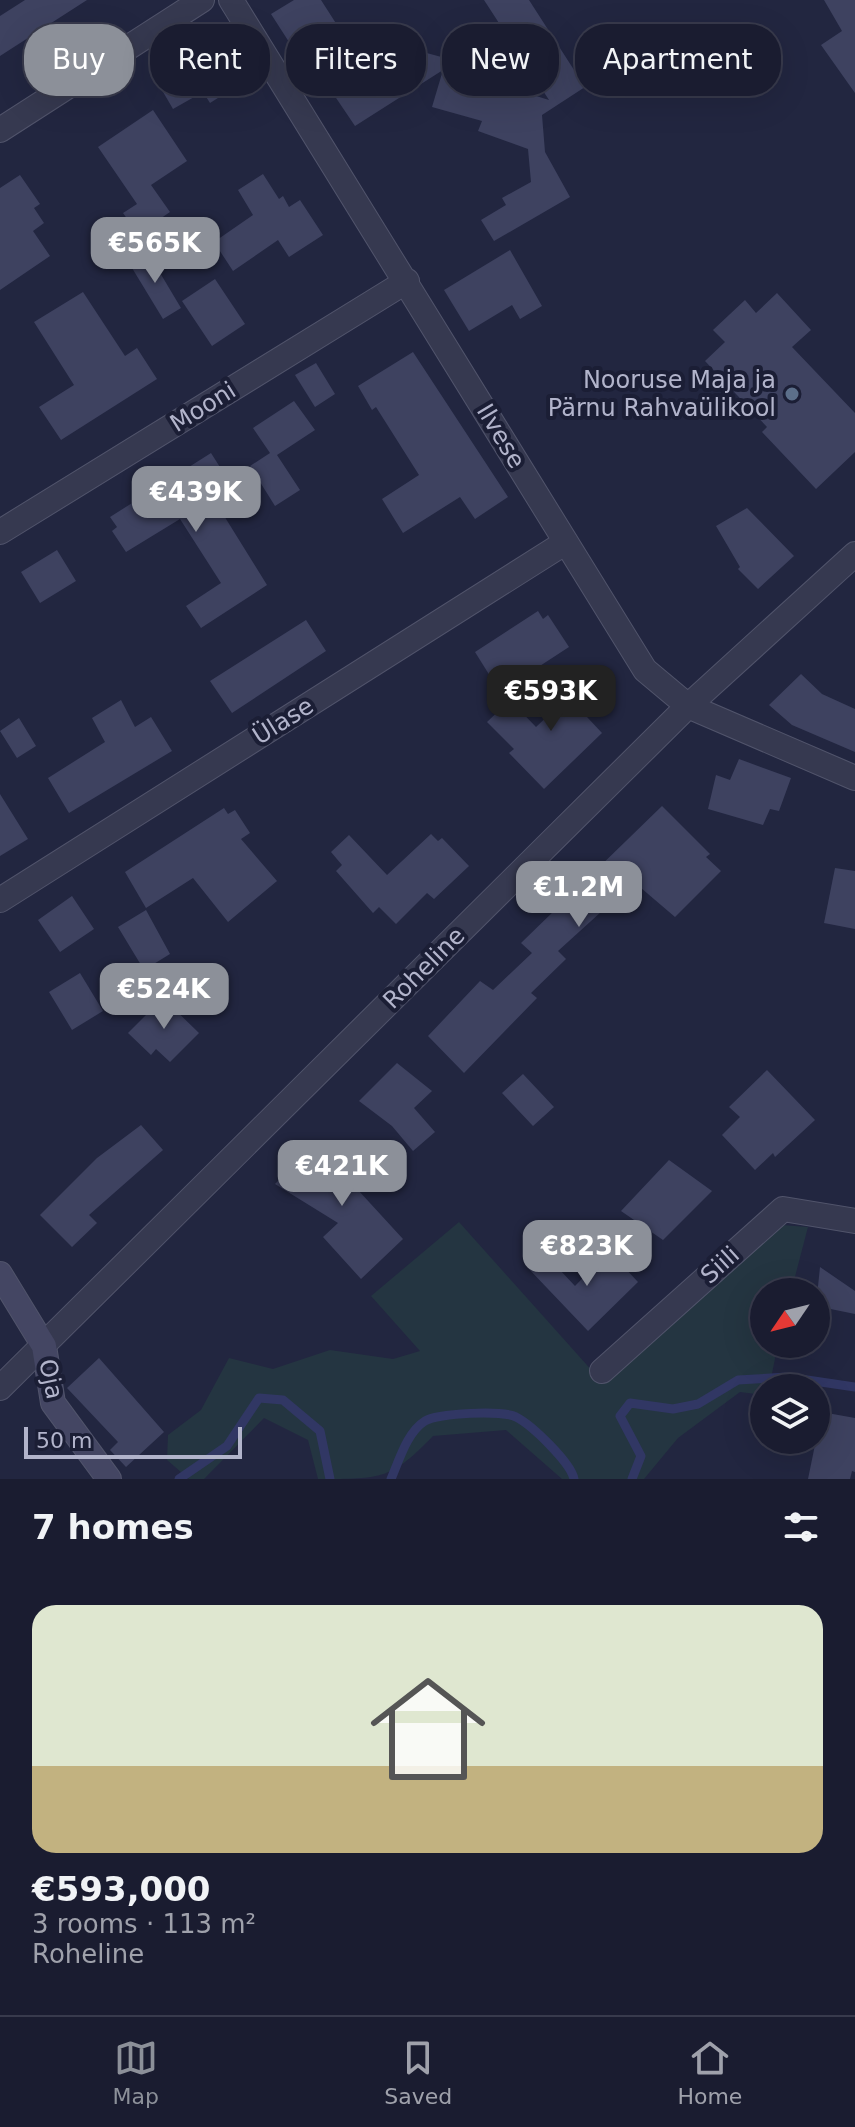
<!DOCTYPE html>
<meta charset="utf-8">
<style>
:root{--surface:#1a1c30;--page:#27293c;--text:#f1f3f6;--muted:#9fa1ab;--line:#383a4c;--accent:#8c9099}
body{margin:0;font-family:"DejaVu Sans",sans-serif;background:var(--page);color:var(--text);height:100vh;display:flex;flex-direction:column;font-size:30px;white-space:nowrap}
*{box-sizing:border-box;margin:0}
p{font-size:26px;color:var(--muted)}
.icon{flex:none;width:44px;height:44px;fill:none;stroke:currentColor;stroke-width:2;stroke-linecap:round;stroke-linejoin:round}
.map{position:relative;height:1479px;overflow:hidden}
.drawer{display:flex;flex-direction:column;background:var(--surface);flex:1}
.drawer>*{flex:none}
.hud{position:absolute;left:24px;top:24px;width:808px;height:72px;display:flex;gap:16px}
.needle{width:52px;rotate:235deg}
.controls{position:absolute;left:750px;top:1278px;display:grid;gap:16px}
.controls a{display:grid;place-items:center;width:80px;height:80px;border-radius:50%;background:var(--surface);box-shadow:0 8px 32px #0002,0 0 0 2px var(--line);font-size:40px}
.scale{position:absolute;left:24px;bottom:20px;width:218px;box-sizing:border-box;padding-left:8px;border:4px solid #b2b4cb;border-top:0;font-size:22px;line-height:28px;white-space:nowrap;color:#b2b4cb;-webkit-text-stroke:6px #1b1e35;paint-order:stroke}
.price{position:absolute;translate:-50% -68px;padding:0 18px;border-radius:16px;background:var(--accent);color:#fff;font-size:26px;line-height:52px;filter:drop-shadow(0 2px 4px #0008)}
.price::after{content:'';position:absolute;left:50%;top:48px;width:24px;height:18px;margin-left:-12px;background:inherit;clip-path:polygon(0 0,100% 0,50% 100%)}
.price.on{background:#222;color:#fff}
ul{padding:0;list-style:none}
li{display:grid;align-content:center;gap:16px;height:424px;padding:0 32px}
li+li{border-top:2px solid var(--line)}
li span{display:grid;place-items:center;height:248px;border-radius:24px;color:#555}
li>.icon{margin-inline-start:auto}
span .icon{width:144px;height:144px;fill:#fffc;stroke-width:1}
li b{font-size:34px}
h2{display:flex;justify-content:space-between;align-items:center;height:96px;padding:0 32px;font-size:34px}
.chip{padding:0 28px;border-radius:32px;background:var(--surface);box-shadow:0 8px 32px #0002,0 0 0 2px var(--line);font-size:28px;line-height:72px}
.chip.on{background:var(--accent);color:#fff}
.tab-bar{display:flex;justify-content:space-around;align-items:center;height:112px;border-top:2px solid var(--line);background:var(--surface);font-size:22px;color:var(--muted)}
.tab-bar a{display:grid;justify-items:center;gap:4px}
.tab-bar .on{color:var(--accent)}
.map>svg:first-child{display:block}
.green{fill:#243541}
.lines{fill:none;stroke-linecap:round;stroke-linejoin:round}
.stream{stroke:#313764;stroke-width:9}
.building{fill:#3e4260}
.street-casing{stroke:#51546b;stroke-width:26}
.secondary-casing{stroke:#51546b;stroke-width:26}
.street{stroke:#363950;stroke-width:24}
.secondary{stroke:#444663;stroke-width:24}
.service-dot{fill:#5c6f8a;stroke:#1b1e35;stroke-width:3}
.labels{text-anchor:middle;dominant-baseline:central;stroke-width:8;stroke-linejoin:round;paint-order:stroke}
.poi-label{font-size:24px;fill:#b2b4cb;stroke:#1b1e35;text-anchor:end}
.street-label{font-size:24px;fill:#b2b4cb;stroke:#1b1e35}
</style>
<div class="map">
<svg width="855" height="1479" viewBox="0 0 855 1479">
<rect width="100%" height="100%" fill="#222640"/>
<!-- green -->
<path class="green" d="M459,1222L603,1383L782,1225L808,1227L791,1292H764V1344H778L769,1388H764V1395L740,1392L678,1438L644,1479H562L506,1430L433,1436C391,1479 384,1479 318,1479L308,1440L264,1418L204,1479H189L167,1460L168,1435L201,1410L229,1358L273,1369L330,1350L393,1359L420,1351L371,1296Z"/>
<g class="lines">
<!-- stream -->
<path class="stream" d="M179,1479L227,1446L259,1398L283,1400L320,1431L330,1479
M391,1479C399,1461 407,1432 425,1421C437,1413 504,1410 516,1417C532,1425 571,1463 574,1479
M632,1479L641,1456L620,1416L630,1403L673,1409L698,1404L738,1380L787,1377L855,1387"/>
</g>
<!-- building -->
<path class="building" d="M25,0H87L0,56V16Z
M294,0H321L348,42L359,35L385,76L423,52L471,65L468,75L549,100L484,0H529L585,87L542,115L545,152L570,197L494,241L481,220L506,205L502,198L531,182L528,149L478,131L482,121L432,107L443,70L355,126L305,52L298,56L271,14Z
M824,0H855V93L821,45L842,31Z
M226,44L248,79L210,103L203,92L173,109L159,85Z
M153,110L187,161L151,185L170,212L138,234L123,213L137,204L98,147Z
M263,174L279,199L283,196L289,207L300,200L323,235L289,257L278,240L233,271L214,242L253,215L238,190Z
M20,175L40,204L34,208L44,223L33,231L50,256L0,290V188Z
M510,250L542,306L520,319L512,305L469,331L444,290Z
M147,251L181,308L163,319L129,263Z
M215,279L245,324L212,346L182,301Z
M83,292L125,356L137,348L157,379L61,440L39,407L74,385L34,322Z
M777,293L811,330L792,347L855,413V452L816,489L762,432L767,427L705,361L725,342L713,330L745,300L756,313Z
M413,352L508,497L475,519L460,497L403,533L382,499L419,475L376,407L372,410L358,386Z
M316,363L335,394L315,407L295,375Z
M294,401L315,430L277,455L300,490L275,506L250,466L270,453L253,428Z
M211,453L232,486L213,498L267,585L201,628L186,606L221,583L180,519L126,552L112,531L117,527L110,517Z
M747,508L794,556L758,589L738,569L740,567L716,526Z
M57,550L76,581L40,603L21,572Z
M538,611L543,619L548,615L569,647L500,692L475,652Z
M306,620L326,651L232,713L210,681Z
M801,674L822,694L855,709V752L792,725L769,705Z
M588,678L607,697L587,717L602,733L544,789L509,753L514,749L487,722L510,700L536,727Z
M121,700L135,727L151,717L172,751L69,813L48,778L105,742L92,718Z
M19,718L36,746L17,758L0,731Z
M739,759L791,778L779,811L770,809L763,825L708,809L716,775L730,780Z
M0,794L28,839L0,856Z
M662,806L710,854L706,857L721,871L675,917L634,882L558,951L566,959L531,993L537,998L464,1073L428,1036L480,981L493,990L532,953L521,943Z
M224,808L228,814L235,810L250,833L241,839L277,881L228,922L193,878L146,908L125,872Z
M431,834L438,841L442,838L469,866L434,899L427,893L396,924L379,907L373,913L336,871L342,865L331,852L349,835L387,875Z
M835,868L855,871V929L824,923Z
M72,896L94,929L60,952L38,920Z
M146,910L170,954L144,970L118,927Z
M80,973L103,1011L72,1030L49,992Z
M163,998L199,1033L170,1062L156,1049L151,1055L128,1033Z
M397,1063L432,1091L414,1108L435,1132L413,1151L392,1126L359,1101Z
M767,1070L815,1120L775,1157L773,1153L755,1170L722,1135L740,1117L729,1107Z
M523,1074L554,1107L533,1126L502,1093Z
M141,1125L163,1150L89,1215L97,1223L72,1247L40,1215L97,1158Z
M317,1142L358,1168L347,1178L403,1239L361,1279L323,1237L338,1223L275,1184Z
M669,1160L712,1191L663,1240L621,1211Z
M609,1251L638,1282L588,1331L528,1268L544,1253L575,1286Z
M820,1267L855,1291V1314L816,1306Z
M99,1358L164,1432L126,1467L110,1450L118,1442L67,1388Z
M816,1411L855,1418V1472L852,1471L850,1479H808L816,1440Z"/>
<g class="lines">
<!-- street casing -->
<g class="street-casing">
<path id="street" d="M231,0L645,670L688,706L855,778
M0,130L202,0
M0,532L407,281
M0,900L566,542
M602,1371L783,1209L855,1221
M0,1388L688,706L855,554"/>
</g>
<!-- secondary casing -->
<g class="secondary-casing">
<path id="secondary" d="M0,1274L44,1346L53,1403L109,1479"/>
</g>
<!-- street -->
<use href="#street" class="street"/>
<!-- secondary -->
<use href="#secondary" class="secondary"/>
</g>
<!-- markers -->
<circle class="service-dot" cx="792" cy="394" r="8"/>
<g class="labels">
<!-- poi labels -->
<g class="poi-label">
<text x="776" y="380">Nooruse Maja ja<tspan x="776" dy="28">Pärnu Rahvaülikool</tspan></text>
</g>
<!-- street labels -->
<g class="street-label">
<text transform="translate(203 407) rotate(-32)">Mooni</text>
<text transform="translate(501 436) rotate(59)">Ilvese</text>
<text transform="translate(283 721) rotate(-32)">Ülase</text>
<text transform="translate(424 968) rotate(-45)">Roheline</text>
<text transform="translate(720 1265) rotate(-42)">Siili</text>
<text transform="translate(51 1379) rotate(78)">Oja</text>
</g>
</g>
</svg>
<div class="controls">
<a><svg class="needle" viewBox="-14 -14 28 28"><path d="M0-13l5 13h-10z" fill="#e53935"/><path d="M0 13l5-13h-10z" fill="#9fa1ab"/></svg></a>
<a><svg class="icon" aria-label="layers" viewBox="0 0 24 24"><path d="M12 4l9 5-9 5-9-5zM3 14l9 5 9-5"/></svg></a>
</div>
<div class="scale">50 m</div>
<b class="price" style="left:155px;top:285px">€565K</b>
<b class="price" style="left:196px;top:534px">€439K</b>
<b class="price on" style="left:551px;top:733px">€593K</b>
<b class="price" style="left:579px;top:929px">€1.2M</b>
<b class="price" style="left:164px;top:1031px">€524K</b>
<b class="price" style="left:342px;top:1208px">€421K</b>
<b class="price" style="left:587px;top:1288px">€823K</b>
<div class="hud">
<a class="chip on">Buy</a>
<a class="chip">Rent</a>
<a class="chip">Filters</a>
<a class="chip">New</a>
<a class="chip">Apartment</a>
</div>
</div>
<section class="drawer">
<h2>7 homes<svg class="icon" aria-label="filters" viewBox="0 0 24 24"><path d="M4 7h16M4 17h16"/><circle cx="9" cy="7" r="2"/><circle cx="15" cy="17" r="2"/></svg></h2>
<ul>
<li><span style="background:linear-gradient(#dfe7d0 65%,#c2b280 0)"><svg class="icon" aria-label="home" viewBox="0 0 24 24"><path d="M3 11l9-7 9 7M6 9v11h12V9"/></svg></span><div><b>€593,000</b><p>3 rooms · 113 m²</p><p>Roheline</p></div></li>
</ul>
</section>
<nav class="tab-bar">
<a class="on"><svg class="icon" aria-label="map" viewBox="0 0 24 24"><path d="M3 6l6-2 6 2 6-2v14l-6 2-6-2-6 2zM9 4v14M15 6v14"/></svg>Map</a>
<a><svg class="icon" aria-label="saved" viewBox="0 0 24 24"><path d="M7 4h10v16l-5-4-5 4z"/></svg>Saved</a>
<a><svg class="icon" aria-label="home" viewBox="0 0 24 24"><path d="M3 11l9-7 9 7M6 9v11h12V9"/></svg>Home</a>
</nav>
